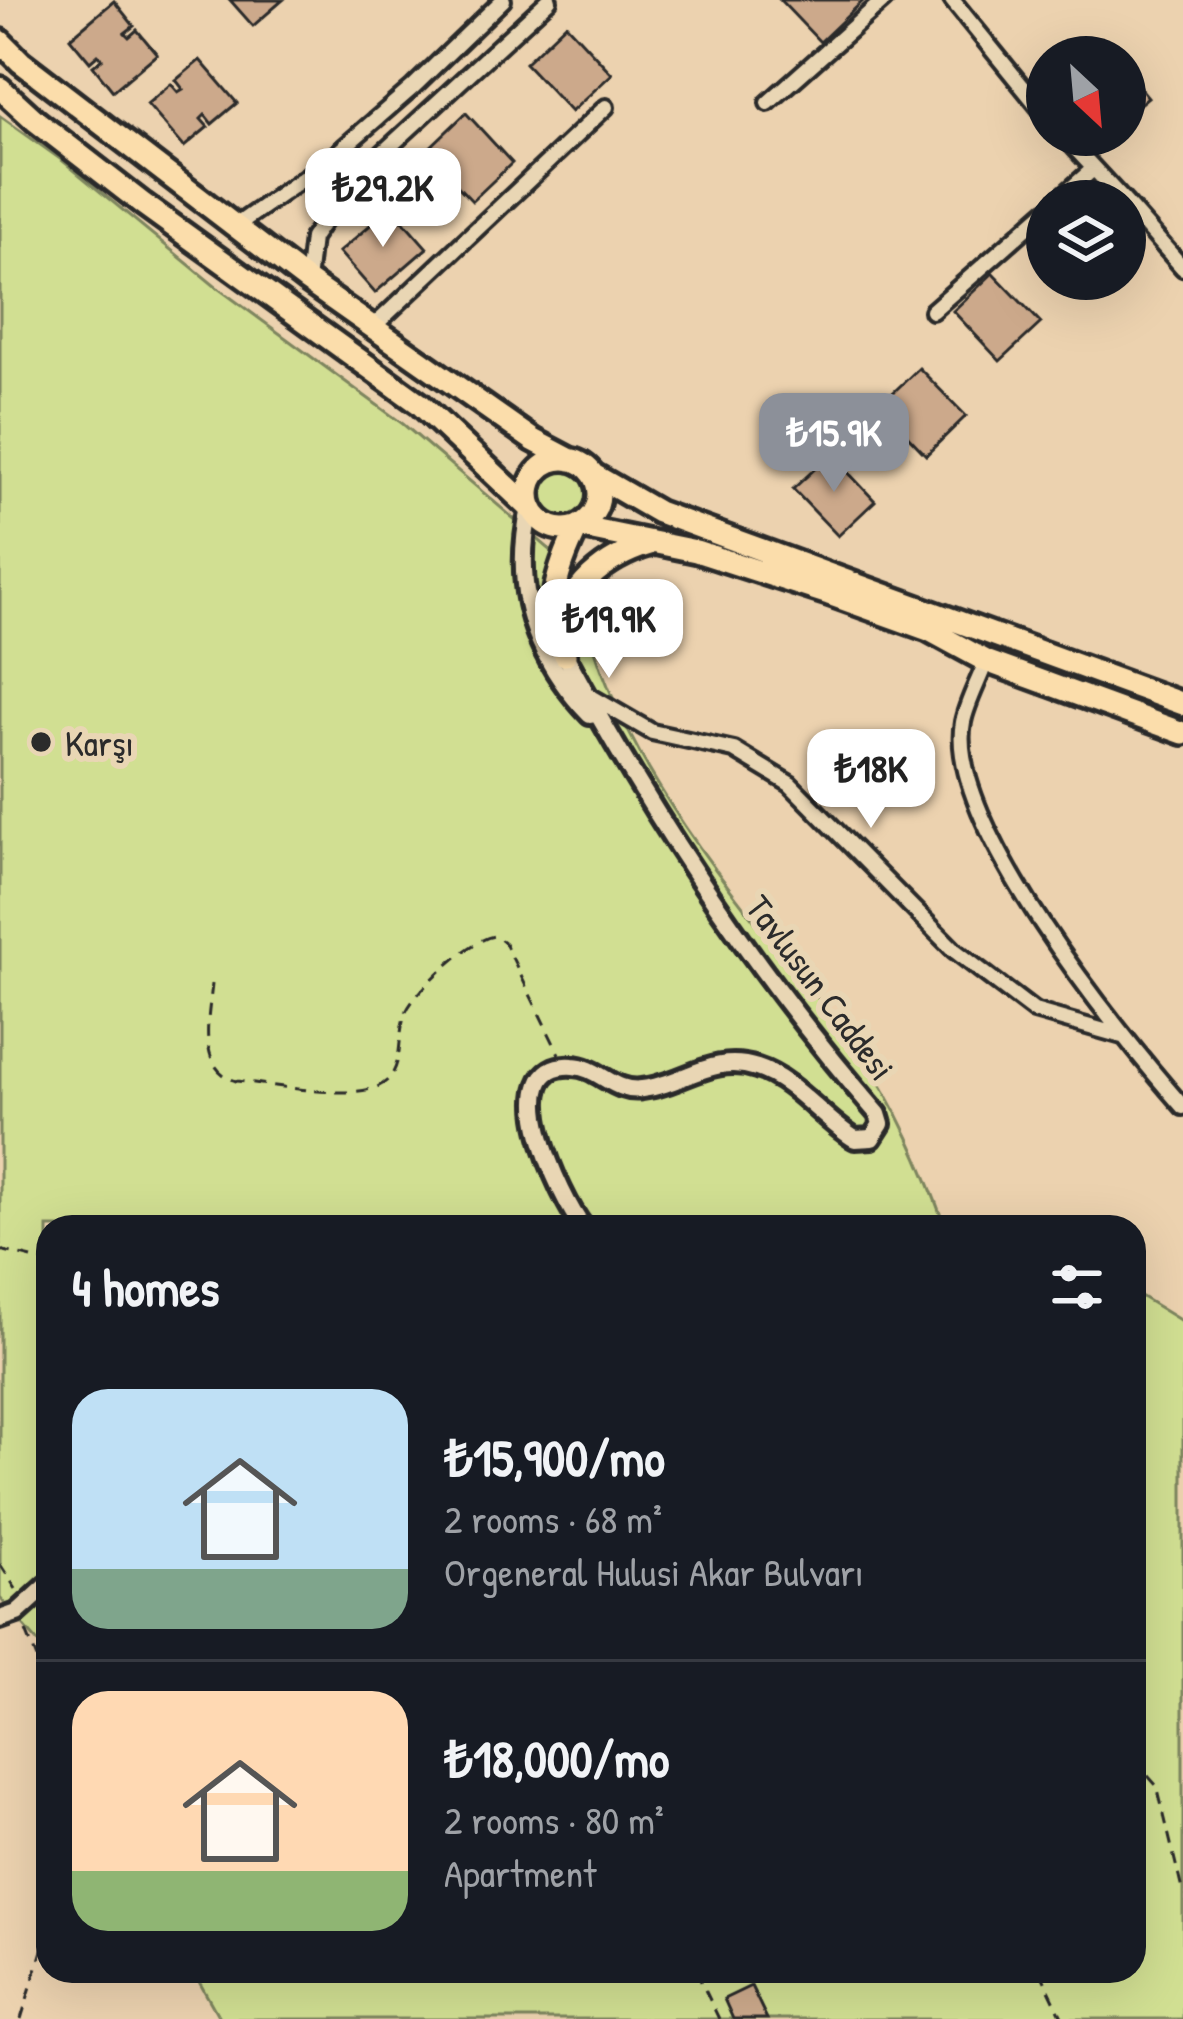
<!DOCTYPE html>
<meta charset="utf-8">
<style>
:root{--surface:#171b24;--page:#20242c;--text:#f1f3f6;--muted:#9ea1a6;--line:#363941;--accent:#8c9099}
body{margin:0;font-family:"Patrick Hand",sans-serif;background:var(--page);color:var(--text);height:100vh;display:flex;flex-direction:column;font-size:45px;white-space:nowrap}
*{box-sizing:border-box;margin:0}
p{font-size:39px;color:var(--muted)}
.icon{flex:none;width:66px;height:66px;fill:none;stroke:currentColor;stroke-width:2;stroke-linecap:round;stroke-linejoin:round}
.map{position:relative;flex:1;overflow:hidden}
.side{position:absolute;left:36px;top:1215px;width:1110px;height:768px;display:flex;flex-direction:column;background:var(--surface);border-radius:36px;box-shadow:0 12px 48px #0002}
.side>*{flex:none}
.needle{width:78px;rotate:154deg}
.fabs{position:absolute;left:1026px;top:36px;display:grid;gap:24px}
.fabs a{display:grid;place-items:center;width:120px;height:120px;border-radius:50%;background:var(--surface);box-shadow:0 12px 48px #0002;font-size:60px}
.price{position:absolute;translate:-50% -102px;padding:0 27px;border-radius:24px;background:#fff;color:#222;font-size:39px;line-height:78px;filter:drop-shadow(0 3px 6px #0008)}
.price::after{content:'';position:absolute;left:50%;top:72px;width:36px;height:27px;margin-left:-18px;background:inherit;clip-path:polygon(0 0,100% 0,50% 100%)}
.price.active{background:var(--accent);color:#fff}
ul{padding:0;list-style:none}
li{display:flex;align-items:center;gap:36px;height:300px;padding:0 36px}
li+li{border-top:3px solid var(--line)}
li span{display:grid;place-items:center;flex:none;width:336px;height:240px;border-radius:36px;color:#555}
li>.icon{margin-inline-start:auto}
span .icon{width:144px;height:144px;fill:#fffc;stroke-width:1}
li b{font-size:51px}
h2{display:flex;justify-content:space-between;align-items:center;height:144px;padding:0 36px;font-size:51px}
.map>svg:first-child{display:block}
.green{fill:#d1df92;stroke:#7e855e;stroke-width:3}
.building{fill:#cca98b;stroke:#2b2b2b;stroke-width:3}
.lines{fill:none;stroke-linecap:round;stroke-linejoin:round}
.minor-casing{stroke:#2b2b2b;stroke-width:22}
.tertiary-casing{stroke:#2b2b2b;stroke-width:26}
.primary-casing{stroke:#2b2b2b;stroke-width:30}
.path{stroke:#2b2b2b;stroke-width:3;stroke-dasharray:12 9;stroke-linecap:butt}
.minor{stroke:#e9d6b4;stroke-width:14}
.tertiary{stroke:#e9d6b4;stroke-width:16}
.primary{stroke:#fbddab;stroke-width:21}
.poi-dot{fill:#2b2b2b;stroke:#e9d6b4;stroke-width:4.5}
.labels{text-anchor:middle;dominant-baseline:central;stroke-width:12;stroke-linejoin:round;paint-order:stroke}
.poi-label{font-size:36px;fill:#2b2b2b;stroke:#e9d6b4;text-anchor:start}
.street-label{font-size:36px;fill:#2b2b2b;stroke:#e9d6b4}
</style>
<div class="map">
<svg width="1183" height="2019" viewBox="0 0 1183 2019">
<rect width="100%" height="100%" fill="#ecd2af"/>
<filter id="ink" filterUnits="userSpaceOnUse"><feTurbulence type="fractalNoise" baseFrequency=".00833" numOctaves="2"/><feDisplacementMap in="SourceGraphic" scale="24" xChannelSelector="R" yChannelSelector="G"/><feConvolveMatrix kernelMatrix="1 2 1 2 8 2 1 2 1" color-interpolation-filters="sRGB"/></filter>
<g filter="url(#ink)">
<!-- green -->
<path class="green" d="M0,116L63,161L215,286L403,424L595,588L583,607C612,736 694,845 775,947C804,983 835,1016 861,1054C898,1107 923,1166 945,1227H48V1654L0,1598Z
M534 496a29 29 0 1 1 58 0a29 29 0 1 1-58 0Z
M1134,1292L1183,1322V2019H220L193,1971H1134Z"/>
<!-- building -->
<path class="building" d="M230,0H283L253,26Z
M780,0H864L820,42Z
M114,1L134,26L125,33L129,37L137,30L157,54L113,91L93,66L102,59L98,55L90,62L70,38Z
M566,24L612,74L571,112L525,63Z
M200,60L237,103L212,124L205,115L201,119L208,127L184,147L147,104L171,84L178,92L183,89L176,80Z
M1125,69L1148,97L1125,116Z
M466,113L512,163L472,201L425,152Z
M391,207L427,248L375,293L339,252Z
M993,273L1041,323L1000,361L953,311Z
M919,368L966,416L926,455L879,406Z
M831,454L875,501L838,536L793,489Z
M751,1986L767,2019H733L724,1999Z"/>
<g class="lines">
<!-- minor casing -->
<g class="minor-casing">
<path id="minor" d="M952,0L1047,117
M768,103L884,0
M1063,135L1124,201
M1057,201L1093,169
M1125,202L1183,268
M234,227L328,161L413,87L503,0
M307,281L312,238L350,183L549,0
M932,311L1047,210
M372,328L606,107
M986,661C979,681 967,702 963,722C944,819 1120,1035 1183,1107
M588,695L652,732L734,750L790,784L954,950L1034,1011L1122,1036"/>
</g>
<!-- tertiary casing -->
<g class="tertiary-casing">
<path id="tertiary" d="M530,508C512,588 533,656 590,715
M565,655C653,818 756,974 878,1114L881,1124L872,1138L855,1139C822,1119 795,1080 757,1068C712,1053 683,1085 642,1089C613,1093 599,1067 573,1066C495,1061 561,1200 583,1227
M0,1619L17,1613L48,1585"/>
</g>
<!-- primary casing -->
<g class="primary-casing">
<path id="primary" d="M0,41L21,62L307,281L533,440L571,460
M0,88L36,121L143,204L420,404L530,508
M529 494a35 35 0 1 1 70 0a35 35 0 1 1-70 0Z
M594,475L658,512L1183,704
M564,637C561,589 609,556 650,544
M565,655C543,612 557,569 578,527L696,551L829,594L929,630L986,661L1183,733"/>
</g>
<!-- path -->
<path class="path" d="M212,984C209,1017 196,1068 236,1081C272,1084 344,1100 377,1087C407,1074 395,1038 406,1012C415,991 475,935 496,936L505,943L559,1054
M0,1250L48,1262
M0,1564L16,1589
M26,1631L48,1686
M1134,1760L1157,1786L1183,1894
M696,1971L719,2019
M1040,1971L1063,2019
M21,2019L48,1931"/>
<!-- minor -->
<use href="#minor" class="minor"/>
<!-- tertiary -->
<use href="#tertiary" class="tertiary"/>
<!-- primary -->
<use href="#primary" class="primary"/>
</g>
</g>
<!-- markers -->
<circle class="poi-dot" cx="41" cy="742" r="12"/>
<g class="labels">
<!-- poi labels -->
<g class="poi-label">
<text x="65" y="742">Karşı</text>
</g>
<!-- street labels -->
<g class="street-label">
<text transform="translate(821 987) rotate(53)">Tavlusun Caddesi</text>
</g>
</g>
</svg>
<div class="fabs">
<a><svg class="needle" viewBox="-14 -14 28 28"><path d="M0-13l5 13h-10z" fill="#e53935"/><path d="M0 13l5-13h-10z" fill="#9ea1a6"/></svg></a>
<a><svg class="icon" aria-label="layers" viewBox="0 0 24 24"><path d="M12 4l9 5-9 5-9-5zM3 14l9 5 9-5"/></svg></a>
</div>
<b class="price" style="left:383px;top:250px">₺29.2K</b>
<b class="price active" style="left:834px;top:495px">₺15.9K</b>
<b class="price" style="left:609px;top:681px">₺19.9K</b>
<b class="price" style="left:871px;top:831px">₺18K</b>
<section class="side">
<h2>4 homes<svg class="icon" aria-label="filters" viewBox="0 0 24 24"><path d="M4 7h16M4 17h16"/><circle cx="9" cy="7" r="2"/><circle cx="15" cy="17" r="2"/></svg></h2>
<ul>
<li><span style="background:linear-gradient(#bfe0f5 75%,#7fa58c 0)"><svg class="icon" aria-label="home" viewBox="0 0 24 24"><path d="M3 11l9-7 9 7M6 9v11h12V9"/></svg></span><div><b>₺15,900/mo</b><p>2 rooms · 68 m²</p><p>Orgeneral Hulusi Akar Bulvarı</p></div></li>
<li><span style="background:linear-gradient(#ffd9b3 75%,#8fb573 0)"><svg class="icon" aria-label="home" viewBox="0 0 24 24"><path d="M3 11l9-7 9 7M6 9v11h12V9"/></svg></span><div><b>₺18,000/mo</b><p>2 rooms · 80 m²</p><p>Apartment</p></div></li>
</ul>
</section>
</div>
